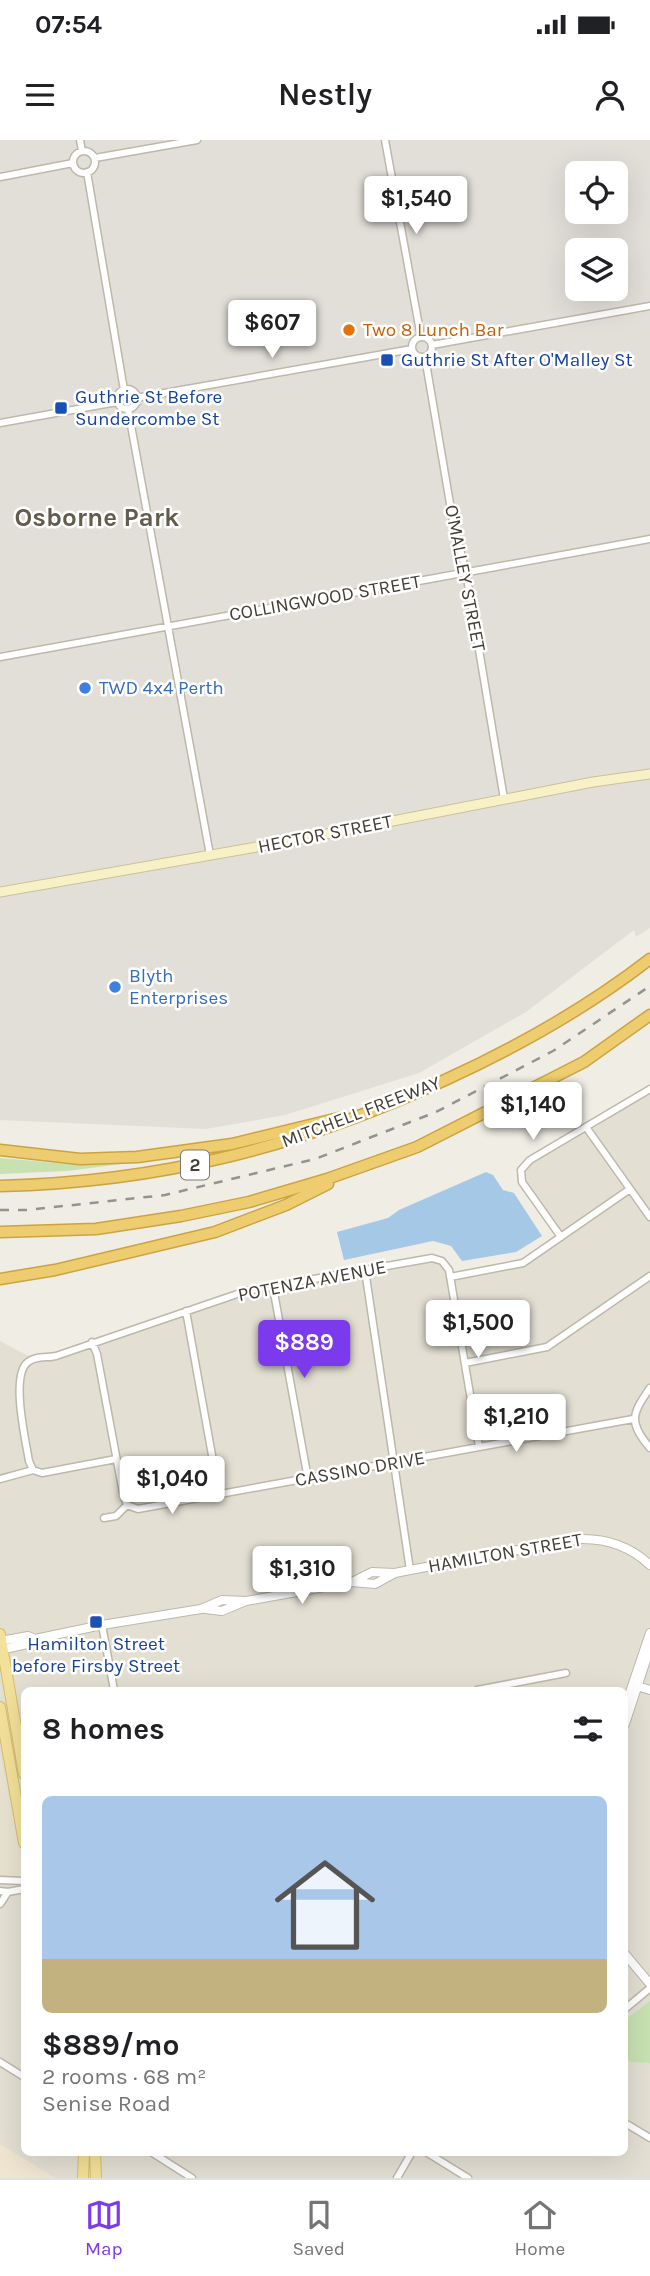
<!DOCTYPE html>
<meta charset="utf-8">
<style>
:root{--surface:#fff;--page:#f6f6f6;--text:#202124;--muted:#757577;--line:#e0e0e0;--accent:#7c3aed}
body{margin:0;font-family:Karla,sans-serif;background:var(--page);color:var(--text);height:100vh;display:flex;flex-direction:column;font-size:26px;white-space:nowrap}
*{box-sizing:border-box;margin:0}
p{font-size:23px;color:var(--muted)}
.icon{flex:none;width:38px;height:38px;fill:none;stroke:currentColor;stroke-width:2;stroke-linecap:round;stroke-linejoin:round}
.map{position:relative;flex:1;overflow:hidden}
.panel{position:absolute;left:21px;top:1547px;width:607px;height:469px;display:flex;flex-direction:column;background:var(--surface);border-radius:10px;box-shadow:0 7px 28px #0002}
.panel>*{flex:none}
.fabs{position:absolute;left:565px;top:21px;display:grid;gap:14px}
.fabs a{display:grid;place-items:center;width:63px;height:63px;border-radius:10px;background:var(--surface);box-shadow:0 7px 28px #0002;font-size:35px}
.price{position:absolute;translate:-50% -60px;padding:0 16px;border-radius:7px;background:#fff;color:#222;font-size:23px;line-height:46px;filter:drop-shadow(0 2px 4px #0008)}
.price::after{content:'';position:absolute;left:50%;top:42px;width:21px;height:16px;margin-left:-10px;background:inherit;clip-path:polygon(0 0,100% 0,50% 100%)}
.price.current{background:var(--accent);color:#fff}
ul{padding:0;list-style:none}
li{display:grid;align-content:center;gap:14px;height:371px;padding:0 21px}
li+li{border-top:2px solid var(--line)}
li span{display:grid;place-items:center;height:217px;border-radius:10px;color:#555}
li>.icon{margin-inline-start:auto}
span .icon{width:126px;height:126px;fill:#fffc;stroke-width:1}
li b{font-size:30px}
h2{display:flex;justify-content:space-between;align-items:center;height:84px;padding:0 21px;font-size:30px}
.status{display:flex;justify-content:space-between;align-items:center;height:49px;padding:0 35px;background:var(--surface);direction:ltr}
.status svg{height:19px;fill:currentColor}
header{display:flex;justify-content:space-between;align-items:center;height:91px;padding:0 21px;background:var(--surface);font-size:32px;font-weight:600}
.tab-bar{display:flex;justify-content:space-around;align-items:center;height:98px;border-top:2px solid var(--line);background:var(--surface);font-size:19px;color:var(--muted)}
.tab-bar a{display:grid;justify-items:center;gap:4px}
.tab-bar .current{color:var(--accent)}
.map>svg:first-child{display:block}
.residential{fill:#e3dfd3;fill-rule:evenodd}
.commercial{fill:#f0e5d1}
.industrial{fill:#e2dfd9;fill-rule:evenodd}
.education{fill:#e8e3d0}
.green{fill:#c8e1b1}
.water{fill:#a6c8e7}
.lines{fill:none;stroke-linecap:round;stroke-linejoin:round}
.minor-casing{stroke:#bdb8ab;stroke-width:9}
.tertiary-casing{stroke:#bdb8ab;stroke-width:10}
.secondary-casing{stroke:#cbc198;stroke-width:11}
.primary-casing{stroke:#d6bd6d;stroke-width:12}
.motorway-casing{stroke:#cca343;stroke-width:13}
.minor{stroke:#fff;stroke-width:6}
.tertiary{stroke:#fff;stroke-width:8}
.secondary{stroke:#f8f0c6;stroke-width:9}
.primary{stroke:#f3e09a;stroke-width:10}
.motorway{stroke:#eecd71;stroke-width:10}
.rail{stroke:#939393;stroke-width:2.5;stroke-dasharray:9 9;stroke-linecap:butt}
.food-dot{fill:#e8710a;stroke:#fff;stroke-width:2.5}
.transit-dot{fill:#1a4fb4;stroke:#fff;stroke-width:2.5}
.shop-dot{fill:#3f7fe0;stroke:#fff;stroke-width:2.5}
.labels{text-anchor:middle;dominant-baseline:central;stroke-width:5;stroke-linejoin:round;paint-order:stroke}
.shield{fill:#fff;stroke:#7b7772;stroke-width:2}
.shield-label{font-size:18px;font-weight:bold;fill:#423d35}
.food-label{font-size:19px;fill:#c56008;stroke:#fff;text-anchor:start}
.transit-label{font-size:19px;fill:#164399;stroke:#fff;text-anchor:start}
.street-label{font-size:19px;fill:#423d35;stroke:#fff}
.shop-label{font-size:19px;fill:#366cbe;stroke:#fff;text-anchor:start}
.district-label{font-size:26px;font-weight:bold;fill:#635c4d;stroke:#fff}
</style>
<div class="status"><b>07:54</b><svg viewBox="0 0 49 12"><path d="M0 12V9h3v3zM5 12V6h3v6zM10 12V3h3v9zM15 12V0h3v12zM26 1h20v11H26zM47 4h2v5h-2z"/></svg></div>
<header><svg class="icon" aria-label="menu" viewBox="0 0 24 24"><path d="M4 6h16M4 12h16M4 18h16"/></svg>Nestly<svg class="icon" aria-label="person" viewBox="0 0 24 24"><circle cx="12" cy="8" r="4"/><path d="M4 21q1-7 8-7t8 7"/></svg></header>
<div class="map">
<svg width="650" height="2038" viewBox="0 0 650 2038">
<rect width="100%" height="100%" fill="#f0ede4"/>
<!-- residential -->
<path class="residential" d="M650,952V2038H0V1201L38,1221H48L247,1154L432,1122L441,1125L446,1132L447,1141L523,1127L566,1098L526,1041L525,1031L531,1023L589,991ZM24,1550H625V2012H24Z"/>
<!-- commercial -->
<path class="commercial" d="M0,2004L55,2038H0Z"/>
<!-- industrial -->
<path class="industrial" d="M0,0H650V788L636,797L634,790L526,872L419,933L285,975L206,989L0,980ZM578,33H616V72H578ZM578,110H616V149H578Z"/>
<!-- education -->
<path class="education" d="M0,1613L24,1727V1740L0,1739Z"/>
<!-- green -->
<path class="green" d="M0,1018L68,1024L127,1020L128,1023L68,1031L0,1034Z
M650,1861V1923L630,1922L625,1918V1880Z"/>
<!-- water -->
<path class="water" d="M486,1032L493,1035L503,1050L514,1053L542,1096L516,1112L462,1121L451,1106L433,1101L344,1120L337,1092L388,1078L399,1070Z"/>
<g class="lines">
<!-- minor casing -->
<g class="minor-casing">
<path id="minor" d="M80,0L82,11
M385,0L421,197
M73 22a11 11 0 1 1 22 0a11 11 0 1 1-22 0Z
M95,18L197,0
M87,32L124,250
M0,37L73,23
M412 207a10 10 0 1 1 20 0a10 10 0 1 1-20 0Z
M432,205L650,166
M425,217L454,387L466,432L504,659
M117 259a10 10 0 1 1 20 0a10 10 0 1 1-20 0Z
M136,258L412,209
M128,269L210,715
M0,283L117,262
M0,517L650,399
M586,987L650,1077
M561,1097L522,1042L521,1030L530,1020L650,949
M365,1130L410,1430
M450,1137L523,1123L630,1049
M273,1147L308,1339
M186,1171L219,1354
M92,1202L97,1214L123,1353L127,1365L138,1369L633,1279
M465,1223L547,1207L650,1136
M650,1248C632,1274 628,1282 650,1308
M116,1319L42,1333L33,1330L29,1321C26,1302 10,1235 28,1222C35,1216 47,1218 56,1216L246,1151L432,1118L442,1121L449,1130L479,1307
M0,1339L33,1330
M104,1378L116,1376L127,1365
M102,1485L114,1550
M477,1550L566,1533
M0,1740L24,1741
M0,1751L8,1752L24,1749
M0,1764L8,1752
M625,1869L650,1848
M0,1922L24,1937
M625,1983L650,1998
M151,2012L192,2038
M426,2012L468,2038
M397,2038L412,2012"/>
</g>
<!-- tertiary casing -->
<g class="tertiary-casing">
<path id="tertiary" d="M352,1442L375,1444L395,1433L410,1430L578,1399C605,1398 630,1406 650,1425
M205,1469L222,1471L246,1461L352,1442L372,1432L395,1433
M0,1501L28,1496L35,1499
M0,1510L27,1504L35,1499L102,1485L201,1469L222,1460L246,1461
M633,1545L650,1550
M625,1567L650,1493
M625,1584L650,1508
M625,1814L650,1844"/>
</g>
<!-- secondary casing -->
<g class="secondary-casing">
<path id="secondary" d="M0,752L285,702L593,642L650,634"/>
</g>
<!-- primary casing -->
<g class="primary-casing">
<path id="primary" d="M0,1494L24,1634
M0,1567L24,1703
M95,2012L96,2038
M83,2038L84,2012"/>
</g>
<!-- motorway casing -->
<g class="motorway-casing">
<path id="motorway" d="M0,1010L80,1019L137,1017L232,1004L343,977
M0,1046C161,1042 299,1007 445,940C517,907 587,868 650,819
M0,1092L96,1089L181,1076L249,1062L327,1039L417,1007L584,922L650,875
M0,1139L55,1130L215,1092L286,1065L328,1044"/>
</g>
<!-- minor -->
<use href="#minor" class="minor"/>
<!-- tertiary -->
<use href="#tertiary" class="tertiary"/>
<!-- secondary -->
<use href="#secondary" class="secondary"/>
<!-- primary -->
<use href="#primary" class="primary"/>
<!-- motorway -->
<use href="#motorway" class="motorway"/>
<!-- rail -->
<path class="rail" d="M0,1070H27L165,1055L315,1019L436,972L553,911L650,846"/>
</g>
<!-- markers -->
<circle class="food-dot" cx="349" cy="190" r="7"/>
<g class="transit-dot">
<rect x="380" y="213" width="14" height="14" rx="3.5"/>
<rect x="54" y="261" width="14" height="14" rx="3.5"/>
<rect x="89" y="1475" width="14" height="14" rx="3.5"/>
</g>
<g class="shop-dot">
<circle cx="85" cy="548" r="7"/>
<circle cx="115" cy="847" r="7"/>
</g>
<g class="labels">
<!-- shield labels -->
<rect class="shield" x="181" y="1010.5" width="28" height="29" rx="5"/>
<g class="shield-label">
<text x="195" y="1025">2</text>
</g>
<!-- food labels -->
<g class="food-label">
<text x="363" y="190">Two 8 Lunch Bar</text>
</g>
<!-- transit labels -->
<g class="transit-label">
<text x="401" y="220">Guthrie St After O'Malley St</text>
<text x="75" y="257">Guthrie St Before<tspan x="75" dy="22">Sundercombe St</tspan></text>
<text x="96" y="1504" text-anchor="middle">Hamilton Street<tspan x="96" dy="22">before Firsby Street</tspan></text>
</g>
<!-- street labels -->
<g class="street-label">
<text transform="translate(465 438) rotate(79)">O'MALLEY STREET</text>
<text transform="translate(325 458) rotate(-10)">COLLINGWOOD STREET</text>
<text transform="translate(325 694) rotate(-11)">HECTOR STREET</text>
<text transform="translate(361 972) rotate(-21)">MITCHELL FREEWAY</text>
<text transform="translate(312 1141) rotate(-11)">POTENZA AVENUE</text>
<text transform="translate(360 1329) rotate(-10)">CASSINO DRIVE</text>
<text transform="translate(505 1413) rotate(-10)">HAMILTON STREET</text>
</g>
<!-- shop labels -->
<g class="shop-label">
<text x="99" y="548">TWD 4x4 Perth</text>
<text x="129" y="836">Blyth<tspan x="129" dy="22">Enterprises</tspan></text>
</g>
<!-- district labels -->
<g class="district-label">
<text x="97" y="377">Osborne Park</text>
</g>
</g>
</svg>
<div class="fabs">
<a><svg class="icon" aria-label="locate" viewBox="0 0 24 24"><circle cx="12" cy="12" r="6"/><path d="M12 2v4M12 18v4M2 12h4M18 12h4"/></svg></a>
<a><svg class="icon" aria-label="layers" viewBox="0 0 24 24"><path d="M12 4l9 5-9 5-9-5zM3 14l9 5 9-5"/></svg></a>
</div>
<b class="price" style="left:416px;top:96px">$1,540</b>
<b class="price" style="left:272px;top:220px">$607</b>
<b class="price" style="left:533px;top:1002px">$1,140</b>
<b class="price" style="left:478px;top:1220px">$1,500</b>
<b class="price current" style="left:304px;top:1240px">$889</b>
<b class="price" style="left:516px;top:1314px">$1,210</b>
<b class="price" style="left:172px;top:1376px">$1,040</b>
<b class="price" style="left:302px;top:1466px">$1,310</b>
<section class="panel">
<h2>8 homes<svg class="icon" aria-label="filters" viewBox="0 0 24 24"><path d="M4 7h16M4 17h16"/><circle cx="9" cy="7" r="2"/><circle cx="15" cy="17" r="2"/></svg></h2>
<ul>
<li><span style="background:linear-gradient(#a9c7e8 75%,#c2b280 0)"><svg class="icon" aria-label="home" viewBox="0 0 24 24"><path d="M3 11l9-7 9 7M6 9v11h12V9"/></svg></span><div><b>$889/mo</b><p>2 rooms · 68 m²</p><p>Senise Road</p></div></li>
</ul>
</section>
</div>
<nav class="tab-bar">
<a class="current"><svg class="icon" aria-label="map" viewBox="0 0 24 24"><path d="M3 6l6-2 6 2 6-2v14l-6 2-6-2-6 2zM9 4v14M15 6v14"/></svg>Map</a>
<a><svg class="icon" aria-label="saved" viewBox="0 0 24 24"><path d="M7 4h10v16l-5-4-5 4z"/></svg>Saved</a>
<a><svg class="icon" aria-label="home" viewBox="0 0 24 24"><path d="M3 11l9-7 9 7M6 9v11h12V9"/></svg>Home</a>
</nav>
